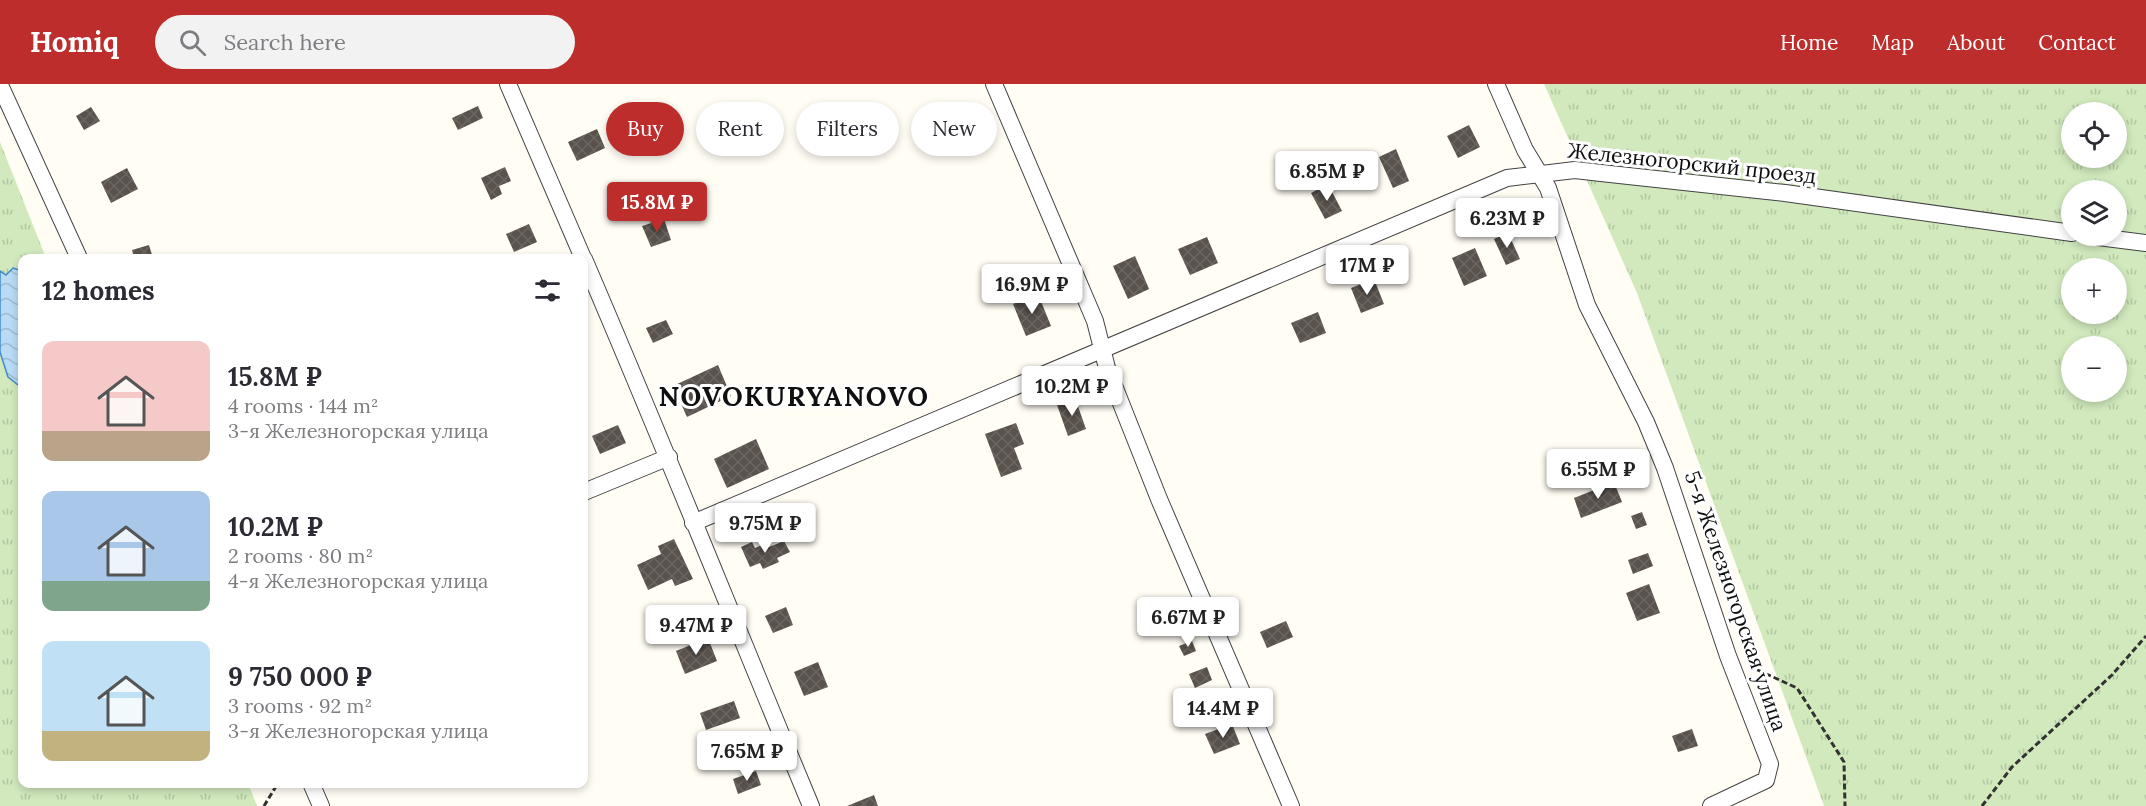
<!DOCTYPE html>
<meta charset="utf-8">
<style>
:root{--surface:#fff;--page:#f2f2f3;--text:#2b2b33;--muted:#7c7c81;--accent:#bd2d2b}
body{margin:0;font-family:Lora,serif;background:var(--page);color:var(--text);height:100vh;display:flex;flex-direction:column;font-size:22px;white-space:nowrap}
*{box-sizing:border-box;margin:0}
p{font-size:20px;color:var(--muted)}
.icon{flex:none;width:33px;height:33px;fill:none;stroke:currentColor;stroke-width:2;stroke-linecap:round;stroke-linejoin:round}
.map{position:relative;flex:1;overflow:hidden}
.details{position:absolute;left:18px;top:170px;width:570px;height:534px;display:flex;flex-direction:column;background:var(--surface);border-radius:12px;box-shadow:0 3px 9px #0003}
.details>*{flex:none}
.top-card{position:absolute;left:606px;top:18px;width:570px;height:54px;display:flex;gap:12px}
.fabs{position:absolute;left:2061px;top:18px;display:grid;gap:12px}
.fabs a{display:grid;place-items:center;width:66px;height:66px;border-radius:50%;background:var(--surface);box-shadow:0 3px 9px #0003;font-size:30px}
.price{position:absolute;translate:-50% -51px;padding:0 14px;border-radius:6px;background:#fff;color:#222;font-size:20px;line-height:39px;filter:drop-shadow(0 2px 3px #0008)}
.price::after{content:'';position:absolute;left:50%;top:36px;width:18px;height:14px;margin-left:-9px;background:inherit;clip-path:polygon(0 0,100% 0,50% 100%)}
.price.on{background:var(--accent);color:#fff}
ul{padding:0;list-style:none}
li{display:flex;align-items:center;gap:18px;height:150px;padding:0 24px}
li span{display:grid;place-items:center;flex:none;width:168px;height:120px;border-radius:12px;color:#555}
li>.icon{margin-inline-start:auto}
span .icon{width:72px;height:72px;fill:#fffc;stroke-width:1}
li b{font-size:26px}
h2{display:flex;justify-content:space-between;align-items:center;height:72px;padding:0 24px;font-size:26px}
.tag{padding:0 21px;border-radius:27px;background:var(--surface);box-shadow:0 3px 9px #0003;font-size:21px;line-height:54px}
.tag.on{background:var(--accent);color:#fff}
header{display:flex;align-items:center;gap:36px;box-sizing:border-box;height:84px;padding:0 30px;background:var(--accent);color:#fff}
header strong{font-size:28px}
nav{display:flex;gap:33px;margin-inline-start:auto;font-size:21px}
.search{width:420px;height:54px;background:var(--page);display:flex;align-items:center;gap:15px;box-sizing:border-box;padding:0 21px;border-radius:33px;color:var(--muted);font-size:22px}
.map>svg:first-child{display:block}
.grass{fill:url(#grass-tufts);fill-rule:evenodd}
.water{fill:url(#water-waves);stroke:#428cca;stroke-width:1.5}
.building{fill:url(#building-cross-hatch)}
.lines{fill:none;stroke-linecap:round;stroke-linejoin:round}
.minor-casing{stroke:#434343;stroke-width:18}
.path{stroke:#323232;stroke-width:3;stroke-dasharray:6 3;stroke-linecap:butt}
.minor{stroke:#fff;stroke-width:16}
.labels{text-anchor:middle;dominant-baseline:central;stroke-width:6;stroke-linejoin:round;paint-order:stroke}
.street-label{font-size:21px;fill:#101010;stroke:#fff}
.district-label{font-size:27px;font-weight:bold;letter-spacing:1.5px;fill:#101010;stroke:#fff}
</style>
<header>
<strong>Homiq</strong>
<div class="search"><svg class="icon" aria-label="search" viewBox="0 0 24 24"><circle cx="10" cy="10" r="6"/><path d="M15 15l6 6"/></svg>Search here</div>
<nav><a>Home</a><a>Map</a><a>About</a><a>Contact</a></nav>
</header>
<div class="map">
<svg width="2146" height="722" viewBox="0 0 2146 722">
<defs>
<pattern id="grass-tufts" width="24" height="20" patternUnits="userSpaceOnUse" patternTransform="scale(1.5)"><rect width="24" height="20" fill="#d1e9bd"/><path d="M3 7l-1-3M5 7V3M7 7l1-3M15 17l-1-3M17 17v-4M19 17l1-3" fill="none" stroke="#b2c7a1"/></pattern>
<pattern id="water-waves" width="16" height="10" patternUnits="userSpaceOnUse" patternTransform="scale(1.5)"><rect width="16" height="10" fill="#b9dbf5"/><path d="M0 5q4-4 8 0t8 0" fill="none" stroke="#9ebbd1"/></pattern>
<pattern id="building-cross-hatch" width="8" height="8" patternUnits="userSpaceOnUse" patternTransform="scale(1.5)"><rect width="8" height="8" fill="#59524d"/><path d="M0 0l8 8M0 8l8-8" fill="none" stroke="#6c6662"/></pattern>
</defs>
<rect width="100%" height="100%" fill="#fffdf4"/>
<!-- grass -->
<path class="grass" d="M1544,0H2146V722H1824L1637,209ZM2072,28H2116V74H2072ZM2072,106H2116V152H2072ZM2072,184H2116V230H2072ZM2072,262H2116V308H2072Z
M0,58L46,174H22V699H248L257,722H0Z"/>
<!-- water -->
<path class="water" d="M13,184L22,187V304L8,293L0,268V187L6,191Z"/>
<!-- building -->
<path class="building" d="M967,21L973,37L962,41L965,49L950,56L940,32Z
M478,22L483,34L458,46L452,34Z
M91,23L100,37L84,46L76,32Z
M1469,41L1480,63L1458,74L1447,52Z
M597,45L605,64L577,77L568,58Z
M1396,65L1409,97L1393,104L1379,73Z
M505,83L511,97L499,102L502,110L491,116L481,94Z
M127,84L138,105L111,119L101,98Z
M1328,100L1342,127L1325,135L1311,109Z
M664,135L671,156L651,163L642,142Z
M529,140L537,158L514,168L506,150Z
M1508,149L1520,175L1506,181L1494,155Z
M1207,153L1218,179L1190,191L1178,165Z
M149,161L153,174H134L132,166Z
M1475,164L1487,192L1464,202L1452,174Z
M1135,172L1149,205L1128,215L1113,182Z
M1374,195L1384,220L1361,229L1351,204Z
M1038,210L1051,242L1026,252L1013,220Z
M1318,228L1326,249L1300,259L1291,239Z
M666,236L673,250L653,259L646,244Z
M718,281L731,312L687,333L673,302Z
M1075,314L1086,345L1068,352L1057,321Z
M1016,339L1024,360L1014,364L1022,385L1001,393L985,350Z
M618,341L626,359L600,370L592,352Z
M756,355L769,385L727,404L714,375Z
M1614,398L1622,418L1581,434L1574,414Z
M1642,428L1647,441L1636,445L1631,432Z
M674,455L693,495L675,502L672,495L648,506L637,481L661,470L658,462Z
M784,457L790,468L777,474L779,478L763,485L760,479L750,483L741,463L752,458L755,464L767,459L769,463Z
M1648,469L1653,482L1633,490L1628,476Z
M1649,500L1660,529L1637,537L1626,509Z
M786,523L793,541L773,549L765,532Z
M1286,537L1293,553L1267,564L1260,548Z
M708,554L717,577L685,590L676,567Z
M1192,557L1196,567L1184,572L1179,562Z
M818,578L828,603L804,612L794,588Z
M1207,583L1212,596L1195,604L1189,590Z
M734,617L740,634L706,646L700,629Z
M1232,640L1240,660L1214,670L1205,650Z
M1692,645L1698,662L1678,668L1672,652Z
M756,687L761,701L738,710L733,695Z
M874,711L878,722H847Z"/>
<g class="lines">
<!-- minor casing -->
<g class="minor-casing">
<path id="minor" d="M508,0L583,174
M994,0L1095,237L1107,284L1159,415L1291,722
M1496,0L1525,66L1548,104L1587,221L1646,338L1665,384L1728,572L1770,680L1766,696L1711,722
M0,1L79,174
M2090,152L2146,159
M584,175C662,356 735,540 811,722
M584,408L669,373
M693,439L1507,94L1575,86L1601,89L1785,109L2072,149
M311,699L321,722"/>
</g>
<!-- path -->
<path class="path" d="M1749,582L1797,604L1844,678L1845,722
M264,722L278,699
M1982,722L2012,683L2112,591L2146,552"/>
<!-- minor -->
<use href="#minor" class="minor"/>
</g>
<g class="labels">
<!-- street labels -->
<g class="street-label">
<text transform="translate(1692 79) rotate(6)">Железногорский проезд</text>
<text transform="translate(1736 517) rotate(71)">5-я Железногорская улица</text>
</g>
<!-- district labels -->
<g class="district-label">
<text x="794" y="312">NOVOKURYANOVO</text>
</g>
</g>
</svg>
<div class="fabs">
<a><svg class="icon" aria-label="locate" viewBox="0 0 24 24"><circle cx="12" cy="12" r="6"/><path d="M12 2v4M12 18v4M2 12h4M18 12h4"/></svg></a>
<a><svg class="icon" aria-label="layers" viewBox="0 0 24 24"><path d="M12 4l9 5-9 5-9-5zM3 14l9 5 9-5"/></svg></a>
<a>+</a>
<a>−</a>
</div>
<b class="price" style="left:1327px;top:118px">6.85M ₽</b>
<b class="price on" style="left:657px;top:149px">15.8M ₽</b>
<b class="price" style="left:1507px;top:165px">6.23M ₽</b>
<b class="price" style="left:1367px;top:212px">17M ₽</b>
<b class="price" style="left:1032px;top:231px">16.9M ₽</b>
<b class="price" style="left:1072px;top:333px">10.2M ₽</b>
<b class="price" style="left:1598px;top:416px">6.55M ₽</b>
<b class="price" style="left:765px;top:470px">9.75M ₽</b>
<b class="price" style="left:1188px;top:564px">6.67M ₽</b>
<b class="price" style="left:696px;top:572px">9.47M ₽</b>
<b class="price" style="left:1223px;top:655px">14.4M ₽</b>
<b class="price" style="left:747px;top:698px">7.65M ₽</b>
<div class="top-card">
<a class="tag on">Buy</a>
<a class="tag">Rent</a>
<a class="tag">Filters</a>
<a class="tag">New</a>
</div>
<section class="details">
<h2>12 homes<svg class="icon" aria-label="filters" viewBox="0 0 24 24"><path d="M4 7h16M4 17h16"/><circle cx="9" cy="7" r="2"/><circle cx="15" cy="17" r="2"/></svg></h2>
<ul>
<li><span style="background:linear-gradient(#f6c9c9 75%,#b9a48a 0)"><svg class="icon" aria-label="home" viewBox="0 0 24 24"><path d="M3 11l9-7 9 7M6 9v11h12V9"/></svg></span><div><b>15.8M ₽</b><p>4 rooms · 144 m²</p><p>3-я Железногорская улица</p></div></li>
<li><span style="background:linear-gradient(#a9c7e8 75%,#7fa58c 0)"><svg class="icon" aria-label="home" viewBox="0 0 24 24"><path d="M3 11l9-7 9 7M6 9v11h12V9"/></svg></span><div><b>10.2M ₽</b><p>2 rooms · 80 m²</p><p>4-я Железногорская улица</p></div></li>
<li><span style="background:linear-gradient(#bfe0f5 75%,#c2b280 0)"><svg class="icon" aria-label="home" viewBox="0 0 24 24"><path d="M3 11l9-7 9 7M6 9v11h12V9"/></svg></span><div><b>9 750 000 ₽</b><p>3 rooms · 92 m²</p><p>3-я Железногорская улица</p></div></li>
</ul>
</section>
</div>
